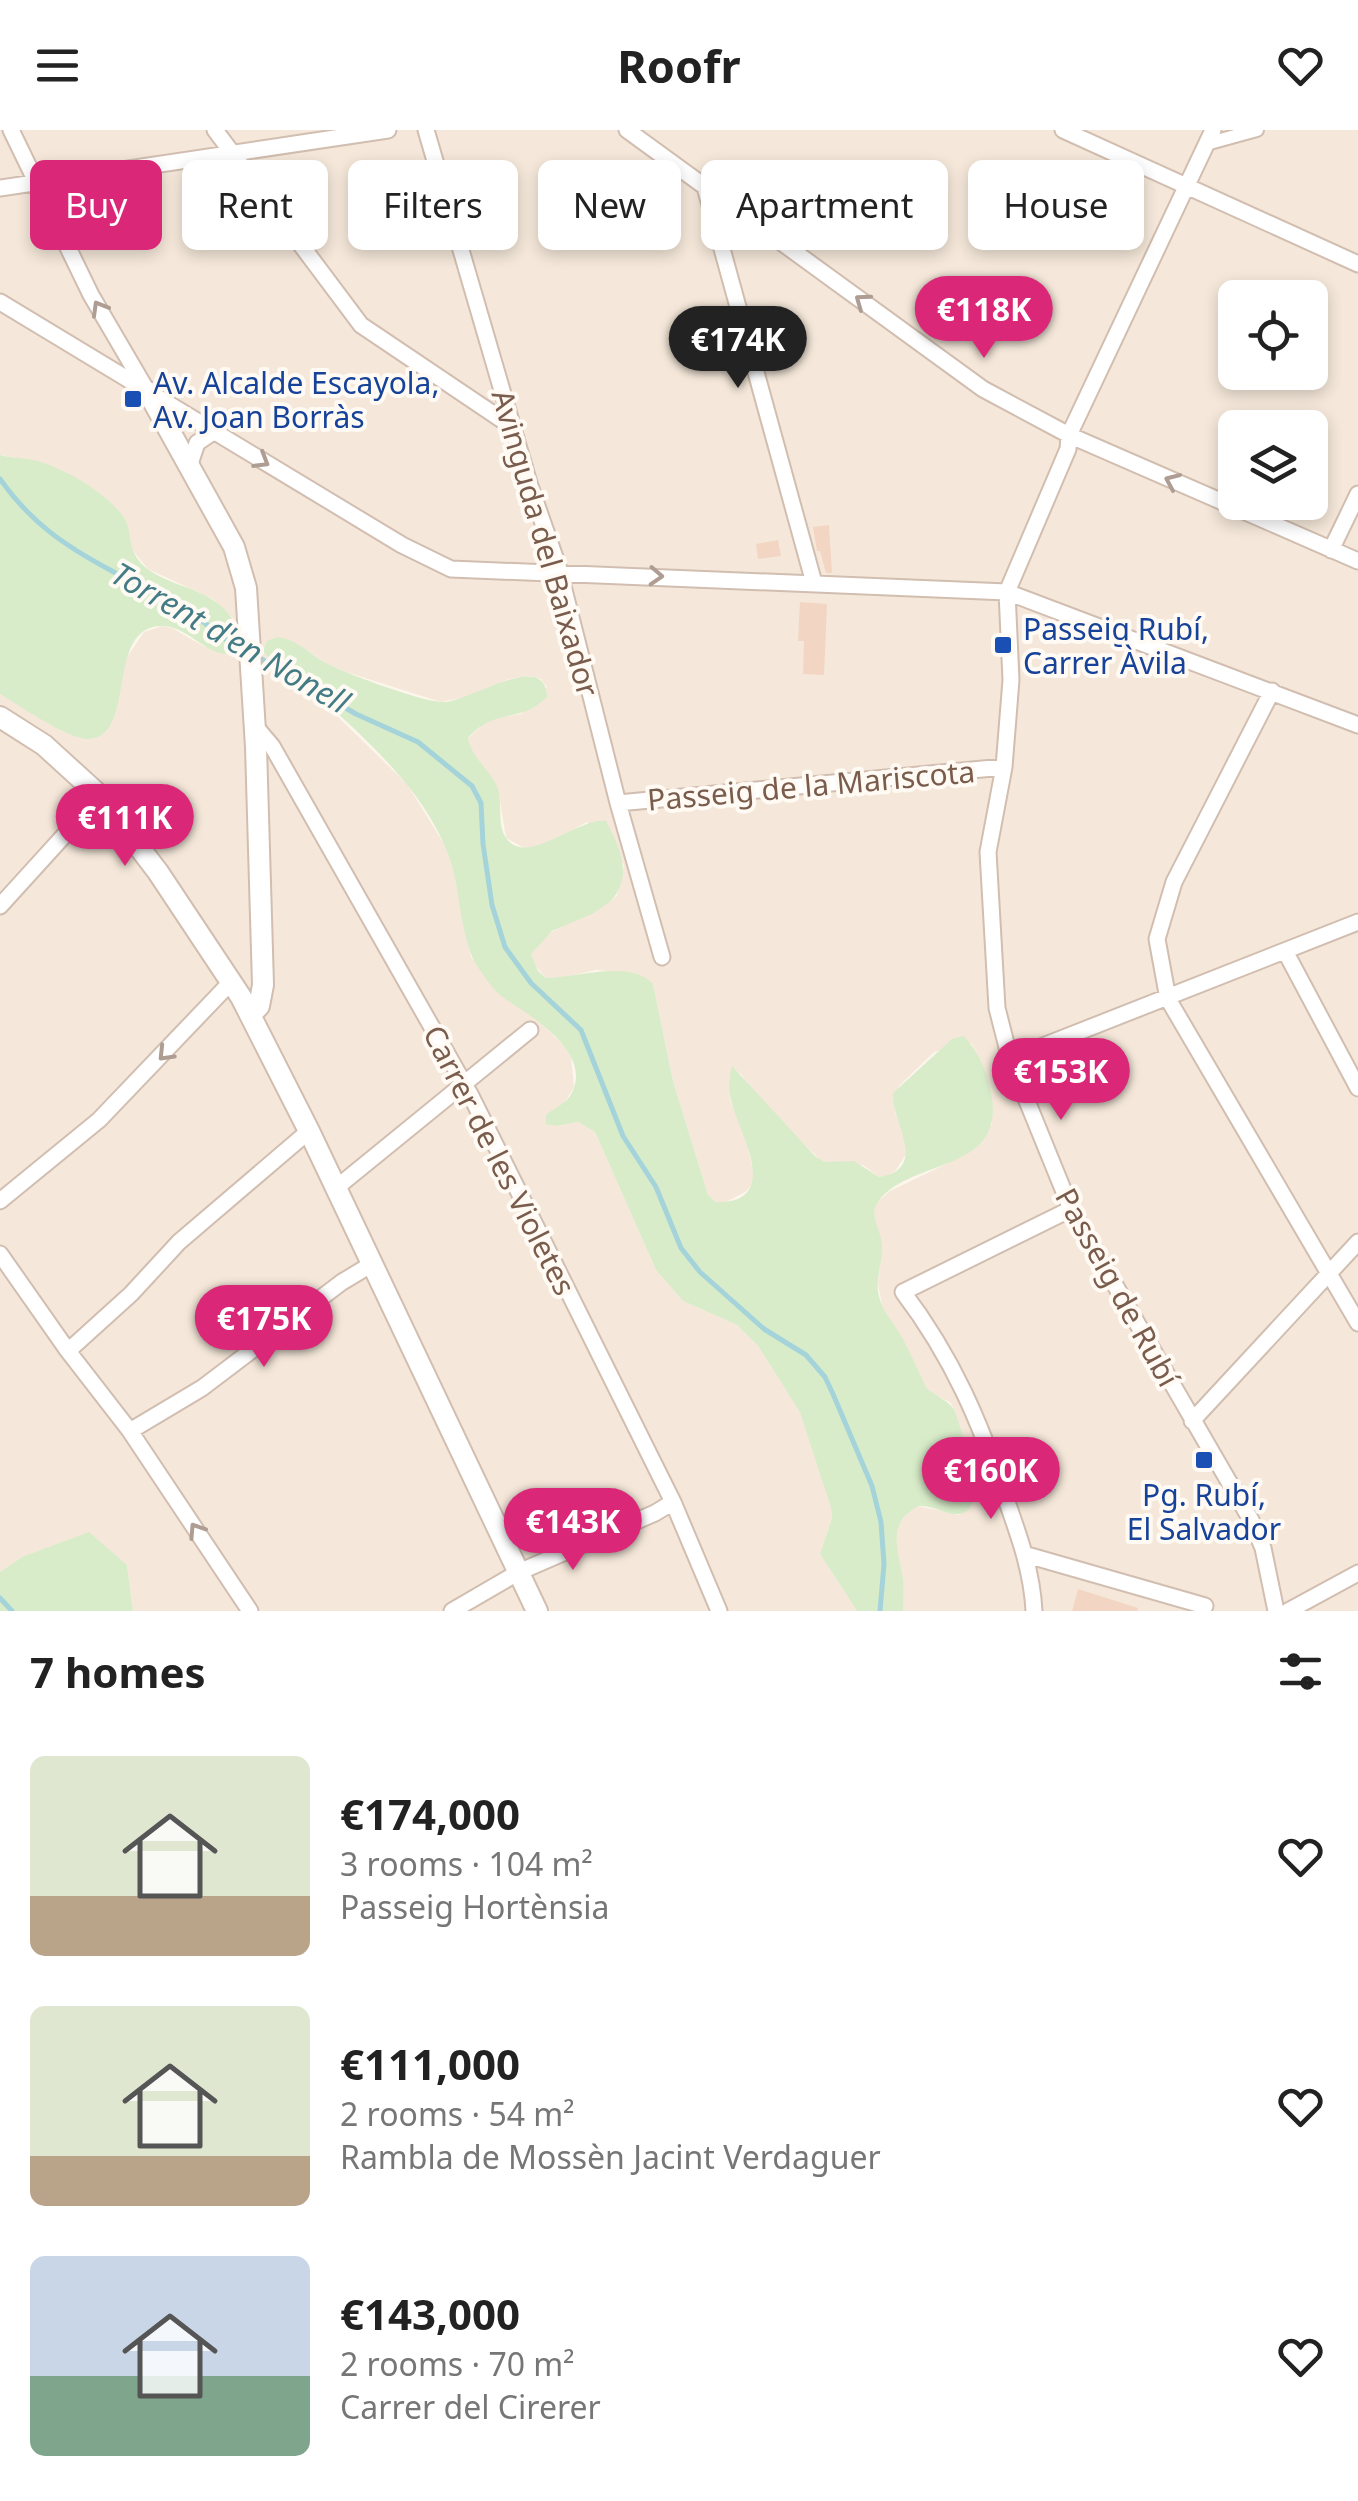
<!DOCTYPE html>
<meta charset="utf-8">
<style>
:root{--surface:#fff;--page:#f6f6f6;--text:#222;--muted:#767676;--accent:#db2777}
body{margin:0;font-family:"Noto Sans",sans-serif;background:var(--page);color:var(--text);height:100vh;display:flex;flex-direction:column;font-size:38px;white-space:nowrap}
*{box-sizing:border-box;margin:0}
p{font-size:32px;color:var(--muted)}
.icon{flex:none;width:55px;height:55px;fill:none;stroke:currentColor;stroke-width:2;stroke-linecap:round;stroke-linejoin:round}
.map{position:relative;height:1481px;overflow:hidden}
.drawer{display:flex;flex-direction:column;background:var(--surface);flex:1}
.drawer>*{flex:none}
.guide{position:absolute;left:30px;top:30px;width:1300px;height:90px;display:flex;gap:20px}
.tools{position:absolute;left:1218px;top:150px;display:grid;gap:20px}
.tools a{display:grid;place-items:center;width:110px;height:110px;border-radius:15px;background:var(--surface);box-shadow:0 5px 15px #0003;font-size:50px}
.price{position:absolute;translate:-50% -85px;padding:0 22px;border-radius:35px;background:var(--accent);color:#fff;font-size:32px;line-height:65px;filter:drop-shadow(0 2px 5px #0008)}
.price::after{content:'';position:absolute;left:50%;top:60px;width:30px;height:22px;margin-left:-15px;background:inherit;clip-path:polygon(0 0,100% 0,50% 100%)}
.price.current{background:#222;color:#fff}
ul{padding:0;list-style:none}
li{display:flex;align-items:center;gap:30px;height:250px;padding:0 30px}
li span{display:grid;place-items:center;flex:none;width:280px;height:200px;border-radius:15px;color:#555}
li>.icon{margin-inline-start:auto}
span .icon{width:120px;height:120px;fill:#fffc;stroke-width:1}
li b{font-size:42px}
h2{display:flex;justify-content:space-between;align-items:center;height:120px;padding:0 30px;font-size:42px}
.chip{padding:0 35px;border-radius:15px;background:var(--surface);box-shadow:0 5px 15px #0003;font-size:35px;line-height:90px}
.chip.current{background:var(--accent);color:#fff}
header{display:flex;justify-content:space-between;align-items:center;height:130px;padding:0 30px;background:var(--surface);font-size:45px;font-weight:700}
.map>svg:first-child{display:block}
.residential{fill:#f5e8da;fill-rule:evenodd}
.green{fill:#d8ecc9}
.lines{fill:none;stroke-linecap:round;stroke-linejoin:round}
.stream{stroke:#a5d3da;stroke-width:5}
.building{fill:#f3d5c3}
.pedestrian-casing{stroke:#d1beb0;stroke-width:16}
.minor-casing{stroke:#d1beb0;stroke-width:19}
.tertiary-casing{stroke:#d1beb0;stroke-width:24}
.pedestrian{stroke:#fff;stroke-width:12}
.minor{stroke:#fff;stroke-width:15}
.tertiary{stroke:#fff;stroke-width:20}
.oneway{stroke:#af9d94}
.transit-dot{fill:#1a4fb4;stroke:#fffaf3;stroke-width:4}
.labels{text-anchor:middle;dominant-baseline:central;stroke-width:8;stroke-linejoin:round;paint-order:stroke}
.transit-label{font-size:30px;fill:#164399;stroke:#fffaf3;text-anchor:start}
.street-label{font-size:30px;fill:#7a5c4d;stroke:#fffaf3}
.water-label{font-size:32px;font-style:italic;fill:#437c86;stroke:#fffaf3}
</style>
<header><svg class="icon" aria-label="menu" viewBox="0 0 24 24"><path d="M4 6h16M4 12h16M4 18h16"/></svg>Roofr<svg class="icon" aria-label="heart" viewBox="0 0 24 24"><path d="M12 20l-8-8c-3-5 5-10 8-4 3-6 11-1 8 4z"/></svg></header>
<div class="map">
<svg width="1358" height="1481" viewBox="0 0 1358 1481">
<rect width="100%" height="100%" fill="#fdf6ec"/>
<!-- residential -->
<path class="residential" d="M0,0H1358V1481H903V1448L896,1417L897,1397L909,1380L918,1376L959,1385L974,1361L973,1347L955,1281L950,1272L934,1265L926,1257L882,1175L878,1154L882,1117L874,1085L875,1074L890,1061L965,1025L992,994L989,953L976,921L971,913L934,922L899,956L895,982L904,1004L906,1024L896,1040L888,1046L879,1047L863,1035L823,1033L759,968L740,943L729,947L730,970L746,1010L754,1046L752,1055L745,1062L726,1072H716L708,1065L673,951L653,854L636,844L596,840L565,847L546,848L533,833L531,824L544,806L610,772L617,765L624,735L587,692L544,715L524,718L506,708L499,665L470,618L468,608L489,589L521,584L547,557L541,549L530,546L509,549L471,566L441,572L346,542L327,534L298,514L273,535L294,544L407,654L446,717L454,743L471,827L505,868L532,884L566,918L571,927L574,957L563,975L554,979L557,996L578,992L595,1002L656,1140L683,1171L737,1195L758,1216L801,1282L831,1378L832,1388L820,1424L857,1481H133L127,1435L47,1420L22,1427L0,1442V564L56,596L83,608L93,609L109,595L125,530L144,502L162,496L172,498L205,517L237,498L234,489L213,469L148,439L129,416L124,387L88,356L40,332L0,325ZM1235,168H1310V242H1235ZM1235,298H1310V372H1235Z"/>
<!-- green -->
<path class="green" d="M0,325C12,328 26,328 38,331C67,340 105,362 123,386C135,402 123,421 149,440C178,460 222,460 237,498L230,518L224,524C202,520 185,496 162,496C104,496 138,606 89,609C67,609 20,576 0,564Z
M277,507C296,509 308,522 324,532C344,543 420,571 442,572C467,574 546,517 547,567C521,594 495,577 468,608C472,628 487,637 496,654C504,670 496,693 506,708C527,738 577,687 606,691C620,718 634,746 610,772L592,784L552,801L531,824L538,841L546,848C575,848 631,829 653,854L673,951L708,1065L716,1072C782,1073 741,1006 732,974C728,961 728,949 732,936L815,1026L824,1032L854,1031L879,1047C931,1039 890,989 893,963L952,909L964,906C980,923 988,944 992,968C1003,1044 909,1028 878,1072C868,1085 882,1101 882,1116C883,1131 876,1146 878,1162C881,1180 894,1193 903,1209C911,1224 918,1241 926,1257C935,1267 948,1269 955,1281C960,1299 993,1383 958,1384C945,1385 933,1375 919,1376C886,1392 898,1419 903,1448C904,1459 903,1470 903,1481H857L820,1424L832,1388L831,1378L800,1282L758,1216L737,1195L683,1171L656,1140L595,1002L578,992L557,996L546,994V985C554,978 564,975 570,966C596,924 531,886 504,868C494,861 486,849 479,839C462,814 461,773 454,744C449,721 438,700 426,681C398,636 339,584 298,548C286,537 274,536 263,521L267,511Z
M89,1402L127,1435L133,1481H0V1442L22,1427Z"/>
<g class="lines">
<!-- stream -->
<path class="stream" d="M0,349C31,393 65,416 112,441C134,454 160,461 181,475C203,489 220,509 243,520
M258,527L356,584L418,612L472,656L481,673L483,714L492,775L505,817L531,853L581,900L623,1006L656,1057L681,1118L700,1142L764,1199L806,1225L825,1247L833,1264L872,1356L881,1392L884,1434L880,1481
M0,1468L12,1481"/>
</g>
<!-- building -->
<path class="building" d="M829,395L832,443H826L820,421H817L813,397Z
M778,410L781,426L758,429L756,414Z
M800,472L827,474L824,545L803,544L804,511H798Z
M1078,1459L1138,1478L1137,1481H1072Z"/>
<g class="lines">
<!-- pedestrian casing -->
<g class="pedestrian-casing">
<path id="pedestrian" d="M1206,14L1257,0"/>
</g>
<!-- minor casing -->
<g class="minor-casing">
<path id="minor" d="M11,0L91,165L146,259
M215,0L361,195L514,298
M426,0L529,353L558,436L618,673L662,827
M627,0L983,259L1069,305L1358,431
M1063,0L1358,134
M1213,0L1069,305L1068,319L1007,462L1011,550L1004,637L988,722L997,878L1010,929L1071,1079L1251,1390L1263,1418L1276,1481
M705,57L814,453
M0,58L388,0
M0,172L402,415L451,439L1007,462L1358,595
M190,334L197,313L213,302
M1331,420L1358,364
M1272,561L1174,752L1157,809L1168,869L1358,1193
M255,596L272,616L471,966L673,1372L719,1481
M618,673L1004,637
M0,776L100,666
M1285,821L1358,958
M1010,929L1358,792
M336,1058L530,900
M0,1071L99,990L231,852
M0,1124L68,1221L130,1301L250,1481
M68,1221L131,1164L179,1112L309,1001
M1192,1291L1358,1112
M130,1301L202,1258L342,1152L372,1134
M1027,1425L1205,1476
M452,1481L519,1442L655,1383L673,1372
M1034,1481C1032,1441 1019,1406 1006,1369C980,1292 953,1228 903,1162L1071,1079
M1288,1481L1358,1443"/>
</g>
<!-- tertiary casing -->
<g class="tertiary-casing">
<path id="tertiary" d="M148,262L234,417L246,458L256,617L263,855L259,876L251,884
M0,587L44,615L100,666L158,742L241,867L309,1001L537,1481"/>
</g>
<!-- pedestrian -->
<use href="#pedestrian" class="pedestrian"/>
<!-- minor -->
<use href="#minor" class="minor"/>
<!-- tertiary -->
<use href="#tertiary" class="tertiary"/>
</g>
<!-- one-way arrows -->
<defs><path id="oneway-chevron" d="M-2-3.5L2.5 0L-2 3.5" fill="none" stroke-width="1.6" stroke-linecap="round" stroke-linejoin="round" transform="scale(2.5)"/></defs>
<g class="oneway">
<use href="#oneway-chevron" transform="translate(862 171) rotate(-144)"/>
<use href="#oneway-chevron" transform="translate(99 178) rotate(-120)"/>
<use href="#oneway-chevron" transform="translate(262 331) rotate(31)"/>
<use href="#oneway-chevron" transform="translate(1172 351) rotate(-156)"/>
<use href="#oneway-chevron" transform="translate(656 446) rotate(3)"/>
<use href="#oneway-chevron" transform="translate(165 924) rotate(134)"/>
<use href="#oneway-chevron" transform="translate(196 1400) rotate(-123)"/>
</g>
<!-- markers -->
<g class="transit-dot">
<rect x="123" y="259" width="20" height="20" rx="5"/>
<rect x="993" y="505" width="20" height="20" rx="5"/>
<rect x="1194" y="1320" width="20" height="20" rx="5"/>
</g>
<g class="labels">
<!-- transit labels -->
<g class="transit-label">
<text x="153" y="252">Av. Alcalde Escayola,<tspan x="153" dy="34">Av. Joan Borràs</tspan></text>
<text x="1023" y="498">Passeig Rubí,<tspan x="1023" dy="34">Carrer Àvila</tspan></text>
<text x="1204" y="1364" text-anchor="middle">Pg. Rubí,<tspan x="1204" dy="34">El Salvador</tspan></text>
</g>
<!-- street labels -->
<g class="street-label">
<text transform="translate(546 413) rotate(74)">Avinguda del Baixador</text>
<text transform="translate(811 655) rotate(-5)">Passeig de la Mariscota</text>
<text transform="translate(500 1030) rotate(63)">Carrer de les Violetes</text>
<text transform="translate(1118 1157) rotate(61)">Passeig de Rubí</text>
</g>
<!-- water labels -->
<g class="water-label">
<text transform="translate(231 507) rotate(30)">Torrent d'en Nonell</text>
</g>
</g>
</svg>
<div class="tools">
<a><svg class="icon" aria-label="locate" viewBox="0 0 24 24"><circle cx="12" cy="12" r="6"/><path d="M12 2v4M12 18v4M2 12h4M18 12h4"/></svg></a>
<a><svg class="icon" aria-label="layers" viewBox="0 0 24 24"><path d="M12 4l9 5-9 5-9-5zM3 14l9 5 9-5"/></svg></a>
</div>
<b class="price" style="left:984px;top:231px">€118K</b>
<b class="price current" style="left:738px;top:261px">€174K</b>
<b class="price" style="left:125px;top:739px">€111K</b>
<b class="price" style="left:1061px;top:993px">€153K</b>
<b class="price" style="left:264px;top:1240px">€175K</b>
<b class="price" style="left:991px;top:1392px">€160K</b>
<b class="price" style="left:573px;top:1443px">€143K</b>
<div class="guide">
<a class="chip current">Buy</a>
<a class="chip">Rent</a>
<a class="chip">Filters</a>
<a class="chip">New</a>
<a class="chip">Apartment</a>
<a class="chip">House</a>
</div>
</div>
<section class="drawer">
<h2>7 homes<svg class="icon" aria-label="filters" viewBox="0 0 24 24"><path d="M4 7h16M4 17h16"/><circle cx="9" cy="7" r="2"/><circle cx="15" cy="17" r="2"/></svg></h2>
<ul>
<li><span style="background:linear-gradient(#dfe7d0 70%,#b9a48a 0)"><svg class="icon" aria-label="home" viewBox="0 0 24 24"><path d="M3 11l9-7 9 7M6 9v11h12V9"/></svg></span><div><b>€174,000</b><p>3 rooms · 104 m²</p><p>Passeig Hortènsia</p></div><svg class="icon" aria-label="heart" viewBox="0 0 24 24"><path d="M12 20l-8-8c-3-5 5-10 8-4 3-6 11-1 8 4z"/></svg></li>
<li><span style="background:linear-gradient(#dfe7d0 75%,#b9a48a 0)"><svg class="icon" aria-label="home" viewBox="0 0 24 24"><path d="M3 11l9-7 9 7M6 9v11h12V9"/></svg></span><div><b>€111,000</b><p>2 rooms · 54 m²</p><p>Rambla de Mossèn Jacint Verdaguer</p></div><svg class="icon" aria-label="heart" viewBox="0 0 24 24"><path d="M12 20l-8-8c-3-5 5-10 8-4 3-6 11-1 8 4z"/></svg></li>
<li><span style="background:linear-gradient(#c9d6e8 60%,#7fa58c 0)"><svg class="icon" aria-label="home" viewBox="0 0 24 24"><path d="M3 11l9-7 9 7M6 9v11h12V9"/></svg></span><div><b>€143,000</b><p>2 rooms · 70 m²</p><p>Carrer del Cirerer</p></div><svg class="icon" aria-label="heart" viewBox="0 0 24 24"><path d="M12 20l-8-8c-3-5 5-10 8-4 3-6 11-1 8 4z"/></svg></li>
</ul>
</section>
